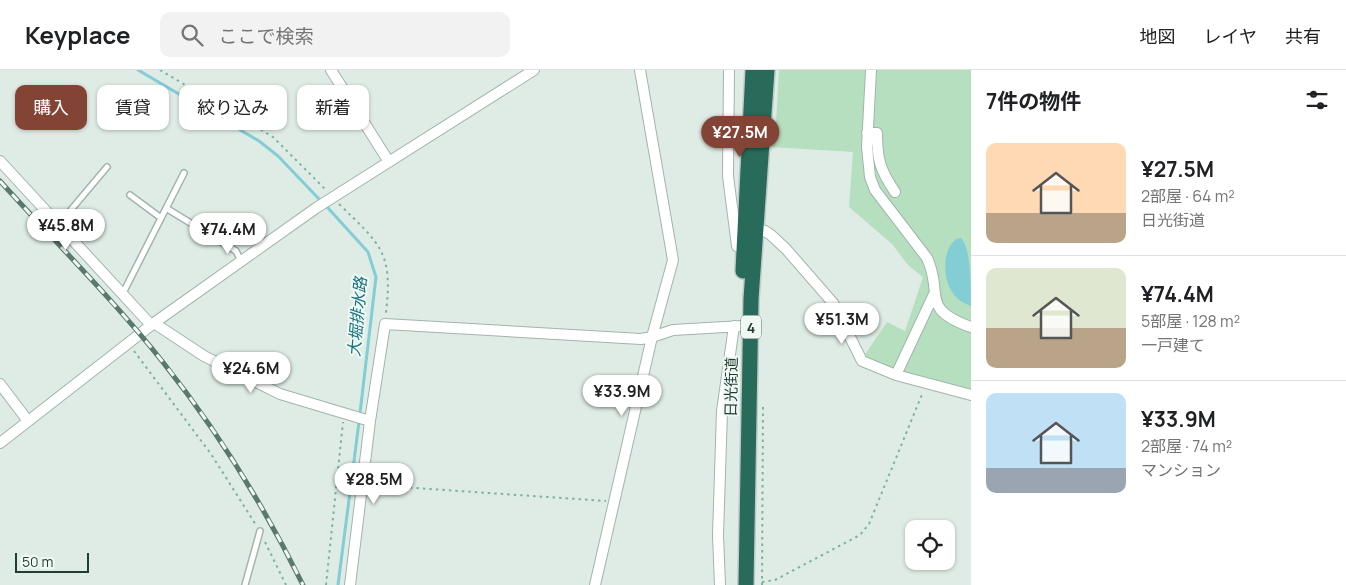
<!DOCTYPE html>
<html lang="ja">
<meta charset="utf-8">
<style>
:root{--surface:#fff;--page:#f2f2f2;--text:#202124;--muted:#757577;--line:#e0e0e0;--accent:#834436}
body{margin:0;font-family:Manrope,"Noto Sans JP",sans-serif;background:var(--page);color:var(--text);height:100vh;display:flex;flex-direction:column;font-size:19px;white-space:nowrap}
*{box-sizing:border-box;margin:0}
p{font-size:16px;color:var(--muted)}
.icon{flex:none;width:28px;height:28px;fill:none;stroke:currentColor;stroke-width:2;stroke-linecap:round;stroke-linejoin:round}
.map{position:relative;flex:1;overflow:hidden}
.side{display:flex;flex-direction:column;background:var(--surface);width:375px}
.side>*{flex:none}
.guide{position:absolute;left:15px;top:15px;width:475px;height:45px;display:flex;gap:10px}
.tools{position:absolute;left:905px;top:450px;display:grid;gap:10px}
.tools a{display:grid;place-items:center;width:50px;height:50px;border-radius:10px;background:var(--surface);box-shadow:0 1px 4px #0004;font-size:25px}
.scale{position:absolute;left:15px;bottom:12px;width:74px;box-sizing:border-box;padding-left:5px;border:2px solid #1f3d33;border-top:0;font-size:14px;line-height:18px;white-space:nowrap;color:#1f3d33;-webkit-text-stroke:4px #f0f8f4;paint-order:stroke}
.price{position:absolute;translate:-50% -42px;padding:0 11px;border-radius:18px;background:#fff;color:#222;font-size:16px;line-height:32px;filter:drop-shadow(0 1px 2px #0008)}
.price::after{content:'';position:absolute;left:50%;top:30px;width:15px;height:11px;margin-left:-8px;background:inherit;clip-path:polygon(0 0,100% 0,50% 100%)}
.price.current{background:var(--accent);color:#fff}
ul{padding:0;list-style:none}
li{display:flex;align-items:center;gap:15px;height:125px;padding:0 15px}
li+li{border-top:1px solid var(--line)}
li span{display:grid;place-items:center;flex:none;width:140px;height:100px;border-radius:10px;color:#555}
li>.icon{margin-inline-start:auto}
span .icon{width:60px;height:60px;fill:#fffc;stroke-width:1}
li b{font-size:21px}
h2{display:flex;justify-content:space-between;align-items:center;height:60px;padding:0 15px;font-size:21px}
.pill{padding:0 18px;border-radius:10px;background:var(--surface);box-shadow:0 1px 4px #0004;font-size:18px;line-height:45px}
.pill.current{background:var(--accent);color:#fff}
header{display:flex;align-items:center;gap:30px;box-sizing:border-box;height:70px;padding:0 25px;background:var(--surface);border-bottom:1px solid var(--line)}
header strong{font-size:24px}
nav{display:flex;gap:28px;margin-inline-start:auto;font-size:18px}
.search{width:350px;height:45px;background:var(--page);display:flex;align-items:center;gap:12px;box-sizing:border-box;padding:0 18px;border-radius:10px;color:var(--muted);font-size:19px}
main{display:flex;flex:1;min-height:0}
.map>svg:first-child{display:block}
.green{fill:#b6dfbf}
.water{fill:#83cdd5}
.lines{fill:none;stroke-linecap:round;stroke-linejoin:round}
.stream{stroke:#83cdd5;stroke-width:3}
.lane-casing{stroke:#a2b4ac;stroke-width:8}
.street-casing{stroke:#a2b4ac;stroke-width:12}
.highway-casing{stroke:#c0c9c6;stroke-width:18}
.path{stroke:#7db29e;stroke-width:2;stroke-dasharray:2.5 4;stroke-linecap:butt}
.lane{stroke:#fff;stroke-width:5}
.street{stroke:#fff;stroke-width:10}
.highway{stroke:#296b5a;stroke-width:15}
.rail-casing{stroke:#59796f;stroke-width:5}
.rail{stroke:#f0f8f4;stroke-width:3;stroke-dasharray:9;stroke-linecap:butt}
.labels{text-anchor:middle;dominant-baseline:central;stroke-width:4;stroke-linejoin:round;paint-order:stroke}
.shield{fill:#f0f8f4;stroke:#5e756d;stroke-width:1}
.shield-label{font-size:14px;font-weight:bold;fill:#1f3d33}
.street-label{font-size:15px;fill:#1f3d33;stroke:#f0f8f4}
.water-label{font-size:16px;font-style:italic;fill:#15717d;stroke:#f0f8f4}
</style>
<header>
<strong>Keyplace</strong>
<div class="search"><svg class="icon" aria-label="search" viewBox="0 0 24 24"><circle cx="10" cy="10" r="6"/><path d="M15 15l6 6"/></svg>ここで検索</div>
<nav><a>地図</a><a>レイヤ</a><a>共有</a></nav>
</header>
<main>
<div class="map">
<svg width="971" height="515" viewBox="0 0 971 515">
<rect width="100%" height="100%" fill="#dfece5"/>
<!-- green -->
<path class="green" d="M779,0H971V322L902,304L867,290L864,286L887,252L905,261L923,207L908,195L892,174L849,137L853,82L771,77V71L775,70Z"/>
<!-- water -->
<path class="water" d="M961,168C971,177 971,219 971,236C966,234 961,232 957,228C943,215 940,182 956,169Z"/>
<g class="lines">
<!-- stream -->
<path class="stream" d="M138,0L259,71L278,86L319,129
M328,138L368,182L376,207L360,343
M338,515L359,352"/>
<!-- lane casing -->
<g class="lane-casing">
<path id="lane" d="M130,125L161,148
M166,138L236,181L241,191
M59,154L107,97
M123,223L184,103
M245,515L260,461"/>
</g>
<!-- street casing -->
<g class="street-casing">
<path id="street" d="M331,0L389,92
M729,0L728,106L737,176H744
M871,0L867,77L870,107L875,120L927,188C944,224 919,239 971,257
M867,63H877C877,89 880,100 895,122
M0,91L151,255
M750,159L765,161L771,165L786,179L833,233L862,291L896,305L971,325
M154,253L204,286L280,324L370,351
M896,305L934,224
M0,314L28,351
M0,373L154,253L316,138L534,0
M350,515L370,351L385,254L641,269L652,267L673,260L742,256
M595,515L652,267L673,190L640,0
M720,515L718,465L722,341L734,256"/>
</g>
<!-- highway casing -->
<g class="highway-casing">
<path id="highway" d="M743,201L753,0
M746,515L751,229L767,0"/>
</g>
<!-- path -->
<path class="path" d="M160,0L273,67L327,121
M339,134C381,175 393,182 386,243
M134,281L211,384L256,455
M371,415L606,431
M265,472L286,515
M762,512L775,510L860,465L869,454L923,322
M326,515L343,352
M762,515L763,334"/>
<!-- lane -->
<use href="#lane" class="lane"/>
<!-- street -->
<use href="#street" class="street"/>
<!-- highway -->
<use href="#highway" class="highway"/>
<!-- rail casing -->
<g class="rail-casing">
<path id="rail" d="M0,111C54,171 112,228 162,291C217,360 264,436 303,515"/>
</g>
<!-- rail -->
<use href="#rail" class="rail"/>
</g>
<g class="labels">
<!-- shield labels -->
<rect class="shield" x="741" y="245.5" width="20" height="23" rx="4"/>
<g class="shield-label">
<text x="751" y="257">4</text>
</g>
<!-- street labels -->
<g class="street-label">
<text transform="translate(731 317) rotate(-89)">日光街道</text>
</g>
<!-- water labels -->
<g class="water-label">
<text transform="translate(357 247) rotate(-85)">大堀排水路</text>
</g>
</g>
</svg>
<div class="tools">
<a><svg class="icon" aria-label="locate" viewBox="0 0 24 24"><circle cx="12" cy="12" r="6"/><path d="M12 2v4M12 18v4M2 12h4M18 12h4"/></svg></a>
</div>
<div class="scale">50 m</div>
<b class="price current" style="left:740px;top:88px">¥27.5M</b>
<b class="price" style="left:66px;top:181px">¥45.8M</b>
<b class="price" style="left:228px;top:185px">¥74.4M</b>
<b class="price" style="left:842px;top:275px">¥51.3M</b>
<b class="price" style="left:251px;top:324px">¥24.6M</b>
<b class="price" style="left:622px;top:347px">¥33.9M</b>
<b class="price" style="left:374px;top:435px">¥28.5M</b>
<div class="guide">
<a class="pill current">購入</a>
<a class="pill">賃貸</a>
<a class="pill">絞り込み</a>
<a class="pill">新着</a>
</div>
</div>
<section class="side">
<h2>7件の物件<svg class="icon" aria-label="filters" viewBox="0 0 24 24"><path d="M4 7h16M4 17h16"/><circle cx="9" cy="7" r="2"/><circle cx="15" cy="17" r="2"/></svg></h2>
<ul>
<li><span style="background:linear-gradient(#ffd9b3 70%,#b9a48a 0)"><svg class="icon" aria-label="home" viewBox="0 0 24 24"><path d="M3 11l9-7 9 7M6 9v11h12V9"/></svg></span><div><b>¥27.5M</b><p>2部屋 · 64 m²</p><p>日光街道</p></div></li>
<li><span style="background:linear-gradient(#dfe7d0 60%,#b9a48a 0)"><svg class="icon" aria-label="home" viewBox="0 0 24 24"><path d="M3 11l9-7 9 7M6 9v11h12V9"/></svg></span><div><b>¥74.4M</b><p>5部屋 · 128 m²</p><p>一戸建て</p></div></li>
<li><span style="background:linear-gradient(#bfe0f5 75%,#9aa5b1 0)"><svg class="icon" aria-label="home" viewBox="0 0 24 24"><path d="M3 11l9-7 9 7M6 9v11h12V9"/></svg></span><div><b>¥33.9M</b><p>2部屋 · 74 m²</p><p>マンション</p></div></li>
</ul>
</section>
</main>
